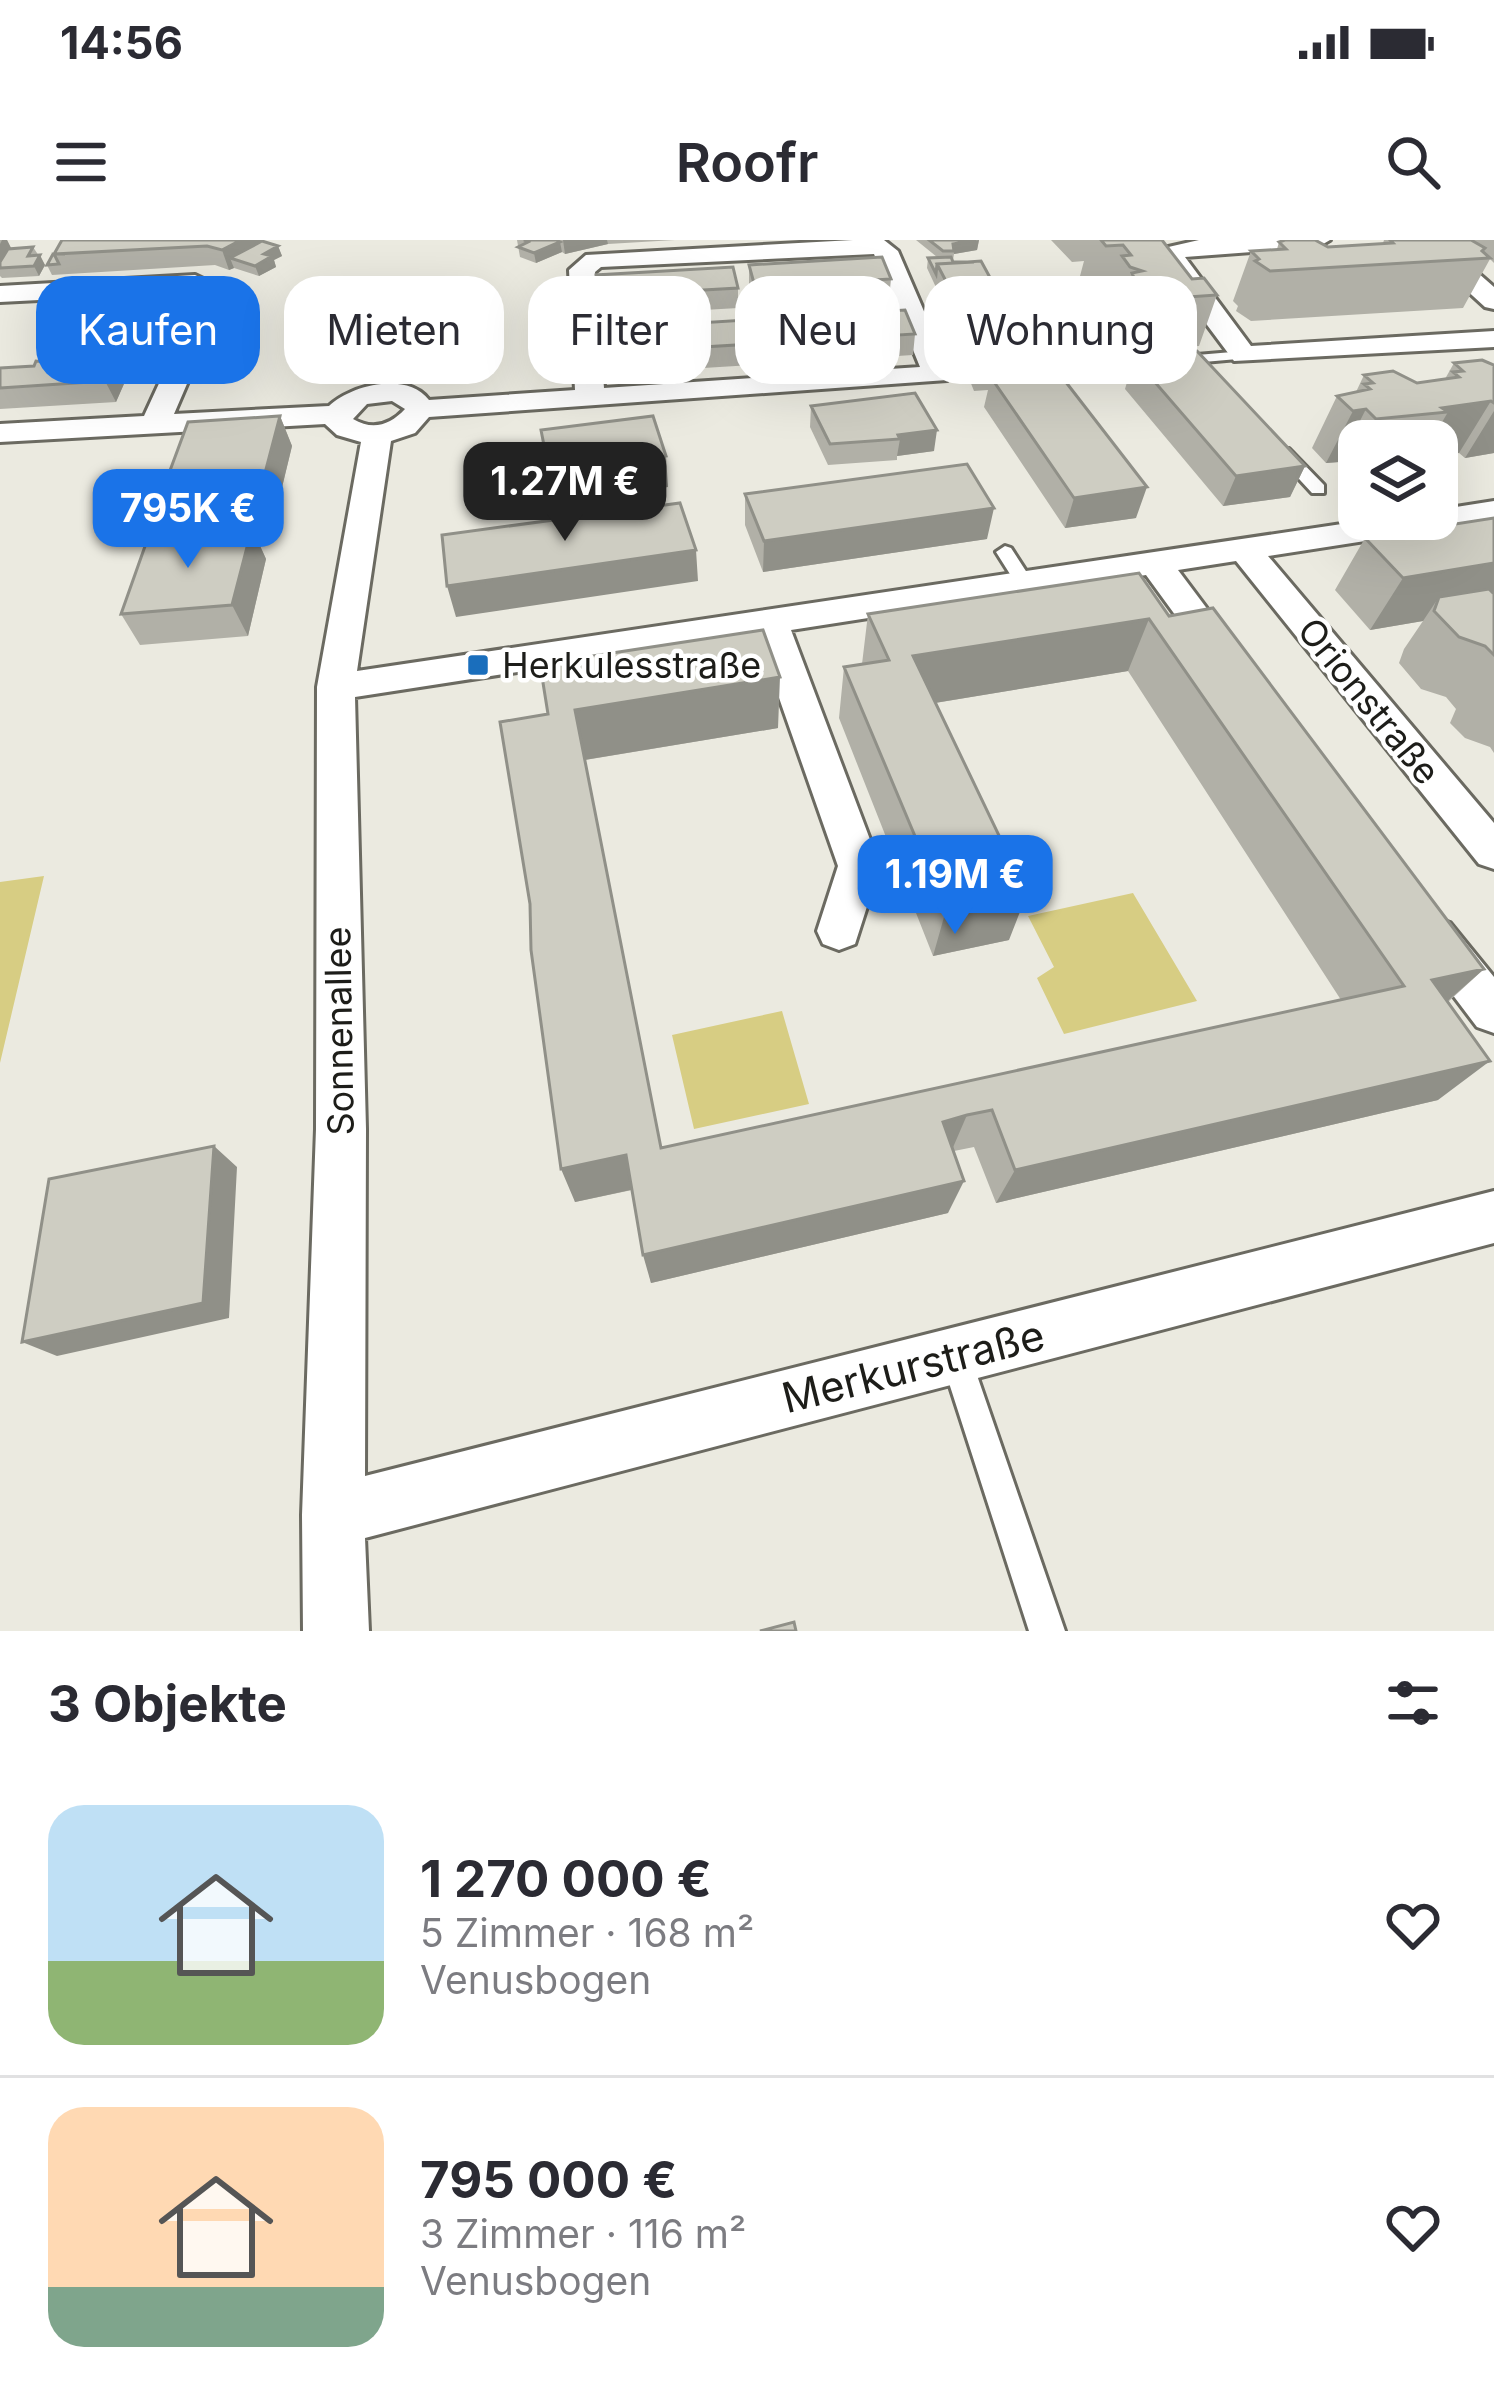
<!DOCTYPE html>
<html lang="de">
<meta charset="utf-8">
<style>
:root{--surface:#fff;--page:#f7f7f7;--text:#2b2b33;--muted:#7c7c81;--line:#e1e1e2;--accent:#1a73e8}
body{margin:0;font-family:Inter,sans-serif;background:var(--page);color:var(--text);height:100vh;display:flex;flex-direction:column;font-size:45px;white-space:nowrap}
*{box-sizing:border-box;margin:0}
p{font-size:39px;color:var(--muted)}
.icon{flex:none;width:66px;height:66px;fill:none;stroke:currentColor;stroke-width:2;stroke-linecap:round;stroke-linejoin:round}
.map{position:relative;height:1391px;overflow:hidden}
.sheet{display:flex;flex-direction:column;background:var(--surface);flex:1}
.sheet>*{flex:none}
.top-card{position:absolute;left:36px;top:36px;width:1422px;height:108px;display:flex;gap:24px}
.fabs{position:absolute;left:1338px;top:180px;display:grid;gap:24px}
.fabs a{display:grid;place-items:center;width:120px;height:120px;border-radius:24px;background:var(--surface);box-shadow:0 12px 48px #0002;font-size:60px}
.price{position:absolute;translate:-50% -102px;padding:0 27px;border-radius:24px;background:var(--accent);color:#fff;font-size:39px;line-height:78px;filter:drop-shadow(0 3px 6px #0008)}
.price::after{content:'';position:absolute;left:50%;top:72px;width:36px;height:27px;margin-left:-18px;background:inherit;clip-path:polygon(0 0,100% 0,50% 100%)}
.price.on{background:#222;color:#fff}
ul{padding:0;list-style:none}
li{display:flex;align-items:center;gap:36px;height:300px;padding:0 48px}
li+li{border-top:3px solid var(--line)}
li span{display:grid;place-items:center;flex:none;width:336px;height:240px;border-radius:36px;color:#555}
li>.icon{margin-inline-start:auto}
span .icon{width:144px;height:144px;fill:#fffc;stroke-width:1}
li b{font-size:51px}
h2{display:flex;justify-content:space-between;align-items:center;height:144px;padding:0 48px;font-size:51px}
.chip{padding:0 42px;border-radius:36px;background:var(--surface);box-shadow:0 12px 48px #0002;font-size:42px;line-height:108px}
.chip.on{background:var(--accent);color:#fff}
.status{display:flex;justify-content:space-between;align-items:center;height:84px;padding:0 60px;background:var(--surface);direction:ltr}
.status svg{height:33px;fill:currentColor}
header{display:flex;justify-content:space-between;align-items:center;height:156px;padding:0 48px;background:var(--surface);font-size:54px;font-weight:600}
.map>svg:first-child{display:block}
.green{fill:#d7cd83}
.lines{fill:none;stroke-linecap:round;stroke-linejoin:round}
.lane-casing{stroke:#6b6a61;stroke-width:6}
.street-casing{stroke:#6b6a61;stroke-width:6}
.lane{fill:#fff;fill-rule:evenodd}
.street{fill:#fff;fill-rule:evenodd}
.wall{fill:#b1b0a7}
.shaded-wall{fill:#909088}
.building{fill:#cecdc2;stroke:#909088;stroke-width:3}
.poi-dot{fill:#1a6ebc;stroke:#fff;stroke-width:4.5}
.labels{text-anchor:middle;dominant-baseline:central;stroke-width:9;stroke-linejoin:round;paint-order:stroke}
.poi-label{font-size:36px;fill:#1d1d19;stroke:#fff;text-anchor:start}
.street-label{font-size:36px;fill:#1d1d19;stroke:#fff}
.near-street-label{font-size:42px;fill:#1d1d19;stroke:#fff}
</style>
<div class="status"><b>14:56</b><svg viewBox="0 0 49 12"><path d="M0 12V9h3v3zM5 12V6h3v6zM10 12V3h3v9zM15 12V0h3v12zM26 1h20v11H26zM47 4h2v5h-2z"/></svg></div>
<header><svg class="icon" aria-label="menu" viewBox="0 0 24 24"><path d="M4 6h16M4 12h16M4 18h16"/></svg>Roofr<svg class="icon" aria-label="search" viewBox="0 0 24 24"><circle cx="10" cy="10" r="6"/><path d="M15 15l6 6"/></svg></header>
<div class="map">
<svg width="1494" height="1391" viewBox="0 0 1494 1391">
<rect width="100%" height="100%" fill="#ebeae0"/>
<!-- green -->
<path class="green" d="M44,636L0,823V642Z
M1133,653L1197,761L1064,794L1037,738L1054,727L1028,676Z
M782,771L809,864L694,889L672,795Z"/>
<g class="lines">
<!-- lane casing -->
<g class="lane-casing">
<path id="lane" d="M1244,111L1249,112V118L1079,133L937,139L929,134L937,129L1079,125Z
M1277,209H1289L1324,245V253H1312L1277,215Z
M1005,306L1011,308L1033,342L1030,346H1018L1015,342L996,312Z
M955,1100L966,1104L970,1115L1065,1391H1029L940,1115L944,1104Z"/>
</g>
<!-- street casing -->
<g class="street-casing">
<path id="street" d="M853,0H884L898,11L951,134L947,140L429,177L415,193L391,201L357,431L1375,279H1437V270L1494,261V281L1268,316L1494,583V629L1479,624L1236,321L1178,330L1247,422L1242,431L1229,434L1216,431L1146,335L791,390L880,626L855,704L839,710L823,704L817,691L838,626L757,395L355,457L366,889L365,1236L1494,951V1003L365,1298L369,1391H303L302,1275L316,889L317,447L361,202L337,195L325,184L0,202V184L144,176L191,74L195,52L0,62V46L195,35L222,48L217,74L174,174L329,166C351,145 407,131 429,160L575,150L569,30L586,15ZM874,14L920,127L604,148L595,32L601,27ZM392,161L405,169C390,185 373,191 353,179L367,164Z
M1199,0H1330L1318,7L1185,17L1251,106L1494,91V107L1234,121L1160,22L1164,8Z
M1399,0L1445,4L1494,47V69L1485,67L1427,14Z
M1434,677L1450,683L1494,737V793L1477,787L1418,709L1411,696L1418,683Z"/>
</g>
<!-- lane -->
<use href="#lane" class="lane"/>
<!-- street -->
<use href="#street" class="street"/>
</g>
<!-- wall -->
<path class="wall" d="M0,0H7L11,8L33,7L45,25L39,36L2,38L0,36Z
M62,0H262L278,6L282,16L274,20L276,27L259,36L234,28L229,30L215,25L52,35L47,25Z
M517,0H675L608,4L565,14L562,12L536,23L520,17Z
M916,0H979L977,10L954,14L953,20L1017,87L1015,97L1022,110L1020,120L976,130L966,110L951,92L953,82L949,74L943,75L939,65L940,56L927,28L928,18L937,17Z
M1051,0H1162L1192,39L1217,55L1199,106L1144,109L1134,96L1120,90L1118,84L1119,78L1116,77L1108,65L1110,55L1093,56L1080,36L1084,21L1072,22Z
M1384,0H1494V23L1490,19L1463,68L1251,81L1236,71L1238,66L1233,61L1251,11L1277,9L1279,2L1328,7L1383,3Z
M749,25L891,39L889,59L755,68L749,45Z
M596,35L738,48V68L601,76Z
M763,79L915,94L913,115L770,124L763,99Z
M752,104V125L606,134L603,113Z
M117,116L127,137L116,162L0,169V128L96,122Z
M1134,118L1305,226L1290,257L1223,266L1125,149Z
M1093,123L1126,131L1122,142L1095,144L1090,134Z
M1454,123L1494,125V213L1465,218L1459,213L1437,216V201H1359V230L1349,231L1339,222L1326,223L1312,208L1337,156L1356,152L1364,135L1417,143L1445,139Z
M971,130L1013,133L1136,278L1065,288L984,167L988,150L974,151L970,141Z
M811,166L934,211L897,216V220L828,225L810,187Z
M280,176L292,206L277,268L181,275L165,244Z
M653,176L668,247L627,252V256L555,262L541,190Z
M745,254L987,299L763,332L745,285Z
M1494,278V513L1490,507L1465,498L1450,483L1456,469L1446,457L1421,449L1399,423L1404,409L1423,381L1370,390L1335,350L1365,298Z
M252,288L266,319L248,396L140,405L121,374Z
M868,374L1169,376L1484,729L1448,762L1438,860L996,963L974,907L954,911L948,973L651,1043L632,950L575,962L530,664L500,482L778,488L585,520L661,908L1341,760L1128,431L935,463L1009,700L933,716L839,478L844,427L862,424Z"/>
<!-- shaded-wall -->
<path class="shaded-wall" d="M2,0H7L15,16L0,28V4Z
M241,0H262L266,11L230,18L234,28L229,30L222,10Z
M563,0H607L608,4L565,14Z
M979,0L977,10L954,14L953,4Z
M560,2L562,12L536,23L534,13Z
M278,6L282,16L274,20L276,27L259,36L255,26L264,14Z
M40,15L45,25L39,36L34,26Z
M1022,110L1020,120L976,130L978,119Z
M117,116L127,137L116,162L105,141Z
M1491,161L1459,213L1437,216V201H1431L1448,172L1442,168Z
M1366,169L1339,222L1326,223L1353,171Z
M1494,171V213L1465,218Z
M280,176L292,206L277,268L264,237Z
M937,190L934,211L897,216L900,199L898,195Z
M666,216L668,247L627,252L623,221Z
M1305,226L1290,257L1223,266L1236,236Z
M1147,247L1136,278L1065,288L1074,258Z
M994,268L987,299L763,332L764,301Z
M252,288L266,319L248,396L232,365Z
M696,310L698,341L456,377L447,346Z
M1494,323V370L1439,357L1423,381L1370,390L1403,338Z
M1149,379L1128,431L904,468L913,416Z
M780,437L778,488L584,520L575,470Z
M1027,654L1009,700L933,716L946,670Z
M1484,729L1435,772L1432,740Z
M1490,821L1438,860L996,963L1015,930Z
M967,875L951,912L943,882Z
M214,906L237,927L229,1078L57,1116L22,1102Z
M626,915L635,949L575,962L561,929Z
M964,941L948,973L651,1043L643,1015Z"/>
<!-- building -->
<path class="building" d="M62,0H241L222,10L207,6L54,14Z
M524,0H556L560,2L534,13L518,7L528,2Z
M929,0H976L953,4L954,11H943Z
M1101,0H1162L1192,39L1204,38L1217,55L1159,59L1150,46L1135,40L1132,33L1142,31L1130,27L1122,16L1131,15L1123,5L1106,6Z
M1285,0H1315L1328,7L1393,3L1390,0H1471L1485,8L1482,11L1490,18L1270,31L1255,21L1259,19L1251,11L1286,9L1279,2Z
M262,1L278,6L264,14L272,16L255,26L230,18Z
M33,7L28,16L40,15L34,26L0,28V22L8,9Z
M53,14H65H54L59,24L47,25Z
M882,17L891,39L755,47L749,25Z
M951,17L953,22H974L937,24L936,34L928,18Z
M981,21L1017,87L970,89L955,71H960L952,54H946L942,45H948L937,24Z
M733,27L738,48L598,56L596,35Z
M905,70L915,94L770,103L763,79Z
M746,80L752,104L603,113L601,89Z
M1015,97L1022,110L978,119L968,100Z
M1197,111L1305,226L1236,236L1134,118Z
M117,116L105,141L0,148V128L34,126L36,121L67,124L69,119L87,118L85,123L96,122L99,117Z
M1482,120L1494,125V163L1491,161L1442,168L1448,172L1376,179L1366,169L1353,171L1337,156L1370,149L1364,144L1373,143L1364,135L1393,131L1417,143L1459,137L1453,132L1463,131L1454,123Z
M1119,121L1126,131L1098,133L1093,123Z
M1010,128L1013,133L990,136V139L976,140L971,130Z
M1055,128L1147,247L1074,258L990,136Z
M915,153L937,190L898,195L900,199L830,204L811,166Z
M280,176L264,237L165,244L188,182Z
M653,176L666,216L623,221L624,225L549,231L541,190Z
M967,224L994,268L764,301L745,254Z
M680,263L696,310L447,346L442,295Z
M1494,278V323L1403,338L1365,298Z
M252,288L232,365L121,374L149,295Z
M1139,333L1169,376L1213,368L1484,729L1432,740L1490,821L1015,930L992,870L967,875L943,882L964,941L643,1015L626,915L561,929L531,710L530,664L500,482L548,474L540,424L763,390L780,437L575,470L661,908L1404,746L1149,379L913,416L1027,654L946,670L844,427L889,420L868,374Z
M1489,349L1494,354V415L1485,406L1459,397L1434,371L1439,357Z
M214,906L203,1063L22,1102L49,939Z
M794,1382L796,1391H760Z"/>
<!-- markers -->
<rect class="poi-dot" x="466" y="413" width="24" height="24" rx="6"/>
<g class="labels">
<!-- poi labels -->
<g class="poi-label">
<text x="502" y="425">Herkulesstraße</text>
</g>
<!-- street labels -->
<g class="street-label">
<text transform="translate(1369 461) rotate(51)">Orionstraße</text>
<text transform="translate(339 791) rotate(-91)">Sonnenallee</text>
</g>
<!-- near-street labels -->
<g class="near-street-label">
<text transform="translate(913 1126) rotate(-14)">Merkurstraße</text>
</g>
</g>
</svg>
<div class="fabs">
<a><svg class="icon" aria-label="layers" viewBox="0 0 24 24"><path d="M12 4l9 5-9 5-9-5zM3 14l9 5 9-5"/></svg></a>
</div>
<b class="price on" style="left:565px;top:304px">1.27M €</b>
<b class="price" style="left:188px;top:331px">795K €</b>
<b class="price" style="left:955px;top:697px">1.19M €</b>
<div class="top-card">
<a class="chip on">Kaufen</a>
<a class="chip">Mieten</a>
<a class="chip">Filter</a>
<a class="chip">Neu</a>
<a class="chip">Wohnung</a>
</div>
</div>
<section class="sheet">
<h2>3 Objekte<svg class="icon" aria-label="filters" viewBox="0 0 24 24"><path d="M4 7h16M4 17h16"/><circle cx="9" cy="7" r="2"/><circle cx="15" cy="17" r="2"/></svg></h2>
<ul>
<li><span style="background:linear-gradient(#bfe0f5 65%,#8fb573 0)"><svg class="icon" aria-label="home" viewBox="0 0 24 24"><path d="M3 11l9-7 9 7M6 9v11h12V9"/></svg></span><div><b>1 270 000 €</b><p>5 Zimmer · 168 m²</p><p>Venusbogen</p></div><svg class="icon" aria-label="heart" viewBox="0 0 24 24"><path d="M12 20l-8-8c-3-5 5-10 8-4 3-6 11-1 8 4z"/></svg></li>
<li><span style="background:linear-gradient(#ffd9b3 75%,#7fa58c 0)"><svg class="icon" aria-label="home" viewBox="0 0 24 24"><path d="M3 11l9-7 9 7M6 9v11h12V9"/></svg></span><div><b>795 000 €</b><p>3 Zimmer · 116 m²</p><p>Venusbogen</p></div><svg class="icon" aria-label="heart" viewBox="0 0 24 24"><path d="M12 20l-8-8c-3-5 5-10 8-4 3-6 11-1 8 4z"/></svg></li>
</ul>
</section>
